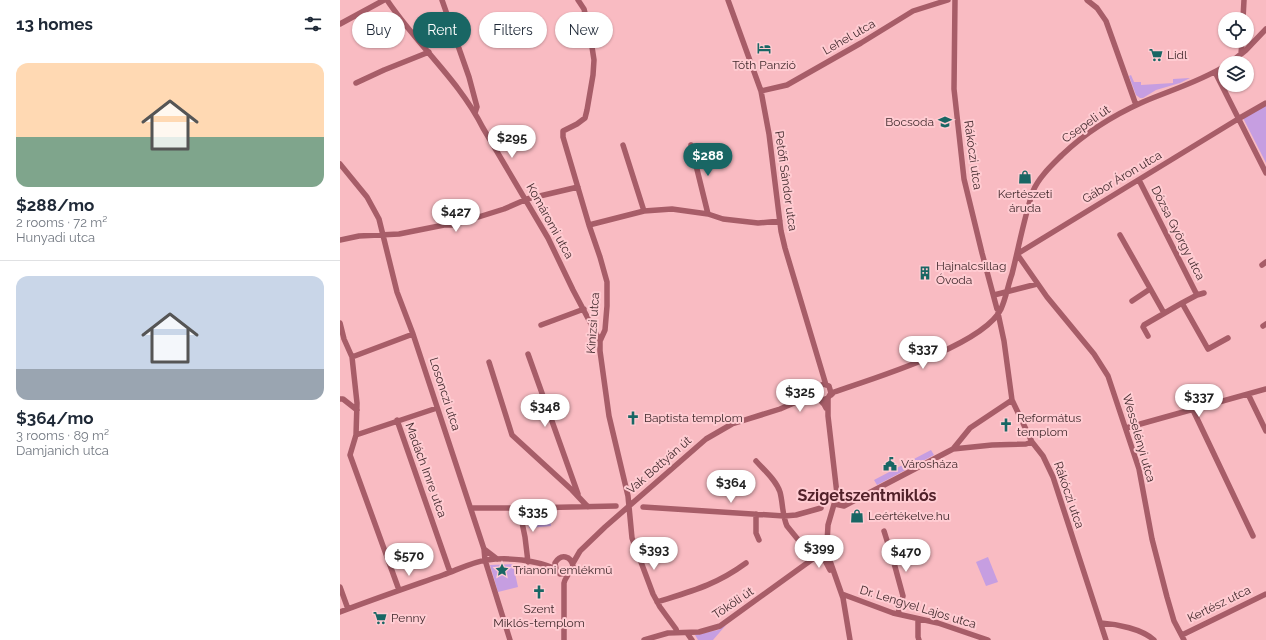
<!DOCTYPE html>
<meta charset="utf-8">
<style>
:root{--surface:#fff;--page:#f2f2f3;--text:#1f2937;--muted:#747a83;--line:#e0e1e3;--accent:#196664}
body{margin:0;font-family:Raleway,sans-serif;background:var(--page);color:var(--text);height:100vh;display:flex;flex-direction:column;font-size:15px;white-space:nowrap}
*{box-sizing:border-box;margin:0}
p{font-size:13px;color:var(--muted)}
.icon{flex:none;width:22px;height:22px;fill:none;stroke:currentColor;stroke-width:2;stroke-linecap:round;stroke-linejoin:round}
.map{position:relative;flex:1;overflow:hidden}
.details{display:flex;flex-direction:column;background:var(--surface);width:340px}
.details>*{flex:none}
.top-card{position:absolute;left:12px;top:12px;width:380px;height:36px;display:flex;gap:8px}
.controls{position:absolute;left:878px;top:12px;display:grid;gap:8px}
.controls a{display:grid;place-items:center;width:36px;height:36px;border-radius:50%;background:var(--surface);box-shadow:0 1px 3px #0004;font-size:20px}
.price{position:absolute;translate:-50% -34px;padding:0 9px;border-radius:14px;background:#fff;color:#222;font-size:13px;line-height:26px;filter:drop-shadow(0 1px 2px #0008)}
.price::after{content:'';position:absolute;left:50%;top:24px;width:12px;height:9px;margin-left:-6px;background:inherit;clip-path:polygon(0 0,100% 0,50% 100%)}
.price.current{background:var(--accent);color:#fff}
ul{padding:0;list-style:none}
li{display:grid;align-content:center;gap:8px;height:212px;padding:0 16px}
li+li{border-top:1px solid var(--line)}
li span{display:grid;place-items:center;height:124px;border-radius:12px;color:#555}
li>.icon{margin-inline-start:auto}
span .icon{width:72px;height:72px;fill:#fffc;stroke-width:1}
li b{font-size:17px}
h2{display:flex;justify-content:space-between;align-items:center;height:48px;padding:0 16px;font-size:17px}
.pill{padding:0 14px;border-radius:18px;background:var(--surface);box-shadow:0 1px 3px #0004;font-size:14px;line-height:36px}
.pill.current{background:var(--accent);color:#fff}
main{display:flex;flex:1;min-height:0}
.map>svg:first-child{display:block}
.green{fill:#c69ee1}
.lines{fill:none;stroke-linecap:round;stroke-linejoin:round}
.minor{stroke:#a75d68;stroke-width:5.5}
.labels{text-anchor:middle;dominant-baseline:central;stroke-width:4;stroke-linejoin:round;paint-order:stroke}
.street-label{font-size:12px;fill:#422a2d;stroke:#ffccd2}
.poi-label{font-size:12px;fill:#422a2d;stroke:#ffccd2;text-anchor:start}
.district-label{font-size:16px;font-weight:bold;fill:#52222a;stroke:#ffccd2}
</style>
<main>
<section class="details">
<h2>13 homes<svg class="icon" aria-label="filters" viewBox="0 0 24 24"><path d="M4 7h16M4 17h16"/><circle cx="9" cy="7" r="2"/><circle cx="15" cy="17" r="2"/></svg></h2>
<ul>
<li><span style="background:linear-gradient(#ffd9b3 60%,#7fa58c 0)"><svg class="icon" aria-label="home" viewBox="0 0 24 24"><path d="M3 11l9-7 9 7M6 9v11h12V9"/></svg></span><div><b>$288/mo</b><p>2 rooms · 72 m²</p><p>Hunyadi utca</p></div></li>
<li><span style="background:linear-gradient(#c9d6e8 75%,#9aa5b1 0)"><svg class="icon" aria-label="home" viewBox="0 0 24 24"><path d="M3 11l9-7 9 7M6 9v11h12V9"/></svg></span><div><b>$364/mo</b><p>3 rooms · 89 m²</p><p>Damjanich utca</p></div></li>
</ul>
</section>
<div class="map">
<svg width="926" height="640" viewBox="0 0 926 640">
<rect width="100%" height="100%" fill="#f9bbc2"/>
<!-- green -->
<path class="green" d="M791,75L794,82H801V85L833,83V79L850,78L840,83L816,90L803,98H800L796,95L789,76Z
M926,104V163L903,118Z
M591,450L594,455L537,485L534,480Z
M210,514L211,526L189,528L188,516Z
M648,557L658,582L646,586L636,562Z
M173,564L178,587L158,592L150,565Z
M386,625L373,640H358L355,635L378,630Z"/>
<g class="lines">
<!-- minor -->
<path class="minor" d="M47,0C77,45 119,80 143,128L208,238L233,290L260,341
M102,0L129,77L137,107L135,113
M238,0L244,9L250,34L254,60L253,75L247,110L245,118L237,124L223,131V137L249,225L260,257L267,282V306L265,330L260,341V351L269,416L288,496L292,538L313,594L320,607L336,629L337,633
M388,0L421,91L429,134L441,231L445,248L486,385
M615,0L614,89L624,179L642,253L657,309
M747,0L757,8L766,21L796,105
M903,19L904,0
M0,24L44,0
M901,54L902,41
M890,63L906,50L926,29
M875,72L926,173
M16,83L44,70L89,52
M421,91L447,85L521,43L573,11L608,0
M283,145L304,211
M351,145L368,214
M0,164L27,197L39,219L57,292L73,334L144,549L145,560L170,640
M799,180L857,295
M249,225L304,211L332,209L368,214L383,219L418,223L440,221
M780,235L824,313
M0,240L19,236L59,234L104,225H113L164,209L187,199L238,187
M677,254L707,297L754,354L768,376L799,469L812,539L827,597L834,621L844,640
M677,254L898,119L926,103
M922,265L926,262
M654,295L697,284
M792,301L810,289
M842,303L868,349L888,338
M658,313L664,341L672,400L692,442L703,456L713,477L766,640
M0,323L4,339L12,357L17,403L16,435L10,455L59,590
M201,325L244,309
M923,326L926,324
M808,336L803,327L804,325L842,303L857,295L864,293
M188,354L238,494
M12,357L73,334
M149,362L172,435L232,490L248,507
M908,394L926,431
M491,395L494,392C532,379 644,345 661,309C666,298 668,285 672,274C679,246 684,218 693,191C699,177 711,166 722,155C745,133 774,115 803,102C831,90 859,82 885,66
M488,398V416L497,494L488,525L487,543L490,561L503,598L510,640
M0,399H3L17,410
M482,400L488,398L491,393L489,386L484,384L477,387L475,393C477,400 483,400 486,408
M461,403L473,399H479
M853,410L913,536
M57,420L110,572
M786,428L926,389
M16,435L97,408
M613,449L652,445L686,444L692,442
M416,461C424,470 436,480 440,492C443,503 442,515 447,526L473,558
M495,504L504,506L613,449L630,428L672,400
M303,507L444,516L456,515L481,508
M131,508H187L276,506
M179,508L185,537L188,562
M416,514V533L419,540
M544,531L554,563L563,596L558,614
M144,549L157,559
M481,553L490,570
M233,563L240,551L265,527L366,439L392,424L440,409L463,399L469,395L476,388
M0,587L8,609
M502,594L553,613L598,623L648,640
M317,602C352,591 376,585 406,563
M0,612C34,599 69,587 103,575C117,570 132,562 147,560C169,557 195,560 216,569
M578,619V637L579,640
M761,623C777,624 802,629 814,640
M347,633L352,640
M842,635L926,594
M224,640V583L225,580L233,566C231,556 221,553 215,563L216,569L220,574L228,573
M304,640L328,633L359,632L380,626L481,553L487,543"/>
</g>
<!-- icons -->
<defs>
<g id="hotel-bare" transform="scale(1.08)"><path d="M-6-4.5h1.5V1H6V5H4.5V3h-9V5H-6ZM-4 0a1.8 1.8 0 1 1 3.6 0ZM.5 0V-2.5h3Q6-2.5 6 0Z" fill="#196664" stroke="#ffccd2" stroke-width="2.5" paint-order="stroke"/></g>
<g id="supermarket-bare" transform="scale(1.08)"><path d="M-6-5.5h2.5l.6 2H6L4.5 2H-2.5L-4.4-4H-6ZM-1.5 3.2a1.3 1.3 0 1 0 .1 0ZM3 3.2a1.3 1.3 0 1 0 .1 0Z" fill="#196664" stroke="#ffccd2" stroke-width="2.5" paint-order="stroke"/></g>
<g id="school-bare" transform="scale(1.08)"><path d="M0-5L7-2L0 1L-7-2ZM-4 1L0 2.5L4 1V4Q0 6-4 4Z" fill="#196664" stroke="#ffccd2" stroke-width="2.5" paint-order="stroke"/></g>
<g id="shop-bare" transform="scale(1.08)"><path d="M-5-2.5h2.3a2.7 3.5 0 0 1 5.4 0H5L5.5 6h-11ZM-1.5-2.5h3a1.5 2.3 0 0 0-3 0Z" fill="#196664" stroke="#ffccd2" stroke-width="2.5" paint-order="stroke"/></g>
<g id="building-bare" transform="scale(1.08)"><path d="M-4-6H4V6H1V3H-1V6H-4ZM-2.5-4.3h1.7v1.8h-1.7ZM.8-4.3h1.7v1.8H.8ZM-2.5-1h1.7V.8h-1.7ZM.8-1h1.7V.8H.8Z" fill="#196664" stroke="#ffccd2" stroke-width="2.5" paint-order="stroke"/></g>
<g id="church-bare" transform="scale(1.08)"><path d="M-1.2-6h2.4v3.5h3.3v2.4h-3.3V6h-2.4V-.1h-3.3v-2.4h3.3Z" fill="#196664" stroke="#ffccd2" stroke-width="2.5" paint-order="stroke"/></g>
<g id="civic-bare" transform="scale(1.08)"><path d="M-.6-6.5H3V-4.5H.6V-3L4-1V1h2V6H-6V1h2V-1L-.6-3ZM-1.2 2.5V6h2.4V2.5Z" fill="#196664" stroke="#ffccd2" stroke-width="2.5" paint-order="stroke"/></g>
<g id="sight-bare" transform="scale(1.08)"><path d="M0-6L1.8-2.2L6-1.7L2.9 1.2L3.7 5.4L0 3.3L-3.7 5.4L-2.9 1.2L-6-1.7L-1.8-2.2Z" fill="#196664" stroke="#ffccd2" stroke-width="2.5" paint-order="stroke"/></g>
</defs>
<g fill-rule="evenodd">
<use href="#hotel-bare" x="424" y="48"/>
<use href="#supermarket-bare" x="816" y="55"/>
<use href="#school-bare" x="605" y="122"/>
<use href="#shop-bare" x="685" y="177"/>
<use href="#building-bare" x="585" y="273"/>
<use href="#church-bare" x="293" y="418"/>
<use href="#church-bare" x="666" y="425"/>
<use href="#civic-bare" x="550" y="464"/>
<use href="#shop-bare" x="517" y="516"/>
<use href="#sight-bare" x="162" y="570"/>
<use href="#church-bare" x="199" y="592"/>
<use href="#supermarket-bare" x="40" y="618"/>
</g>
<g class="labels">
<!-- street labels -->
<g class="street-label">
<text transform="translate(509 37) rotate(-30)">Lehel utca</text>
<text transform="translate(746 124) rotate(-35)">Csepeli út</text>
<text transform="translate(633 155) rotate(82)">Rákóczi utca</text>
<text transform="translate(782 177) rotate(-31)">Gábor Áron utca</text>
<text transform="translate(446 181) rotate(82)">Petőfi Sándor utca</text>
<text transform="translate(210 221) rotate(61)">Komáromi utca</text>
<text transform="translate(838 233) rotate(63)">Dózsa György utca</text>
<text transform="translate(253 323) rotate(-86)">Kinizsi utca</text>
<text transform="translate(105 394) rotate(72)">Losonczi utca</text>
<text transform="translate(799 438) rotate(74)">Wesselényi utca</text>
<text transform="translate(319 465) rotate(-41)">Vak Bottyán út</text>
<text transform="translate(86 470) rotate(70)">Madách Imre utca</text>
<text transform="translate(729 495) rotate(71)">Rákóczi utca</text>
<text transform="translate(393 603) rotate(-34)">Tököli út</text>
<text transform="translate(879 604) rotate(-26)">Kertész utca</text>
<text transform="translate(578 607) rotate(17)">Dr. Lengyel Lajos utca</text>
</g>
<!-- poi labels -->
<g class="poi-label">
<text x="827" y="55">Lidl</text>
<text x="424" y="65" text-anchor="middle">Tóth Panzió</text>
<text x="594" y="122" text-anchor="end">Bocsoda</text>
<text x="685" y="194" text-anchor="middle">Kertészeti<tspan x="685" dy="14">áruda</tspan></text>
<text x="596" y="266">Hajnalcsillag<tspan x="596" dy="14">Óvoda</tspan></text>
<text x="304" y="418">Baptista templom</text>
<text x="677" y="418">Református<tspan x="677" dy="14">templom</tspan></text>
<text x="561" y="464">Városháza</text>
<text x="528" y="516">Leértékelve.hu</text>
<text x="173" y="570">Trianoni emlékmű</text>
<text x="199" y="609" text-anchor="middle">Szent<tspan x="199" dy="14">Miklós-templom</tspan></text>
<text x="51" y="618">Penny</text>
</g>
<!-- district labels -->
<g class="district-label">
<text x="527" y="495">Szigetszentmiklós</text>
</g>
</g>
</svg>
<div class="controls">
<a><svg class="icon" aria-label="locate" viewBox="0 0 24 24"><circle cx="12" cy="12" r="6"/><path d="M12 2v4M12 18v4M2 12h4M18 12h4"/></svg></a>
<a><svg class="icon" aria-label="layers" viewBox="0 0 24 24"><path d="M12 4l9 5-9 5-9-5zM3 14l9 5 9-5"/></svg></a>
</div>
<b class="price" style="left:172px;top:159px">$295</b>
<b class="price current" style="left:368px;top:177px">$288</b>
<b class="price" style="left:116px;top:233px">$427</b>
<b class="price" style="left:583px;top:370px">$337</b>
<b class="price" style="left:460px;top:413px">$325</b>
<b class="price" style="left:859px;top:418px">$337</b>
<b class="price" style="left:205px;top:428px">$348</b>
<b class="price" style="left:391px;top:504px">$364</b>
<b class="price" style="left:193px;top:533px">$335</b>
<b class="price" style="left:479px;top:569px">$399</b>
<b class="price" style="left:314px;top:571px">$393</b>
<b class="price" style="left:566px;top:573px">$470</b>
<b class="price" style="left:69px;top:577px">$570</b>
<div class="top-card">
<a class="pill">Buy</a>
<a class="pill current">Rent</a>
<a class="pill">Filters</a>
<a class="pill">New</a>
</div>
</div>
</main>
